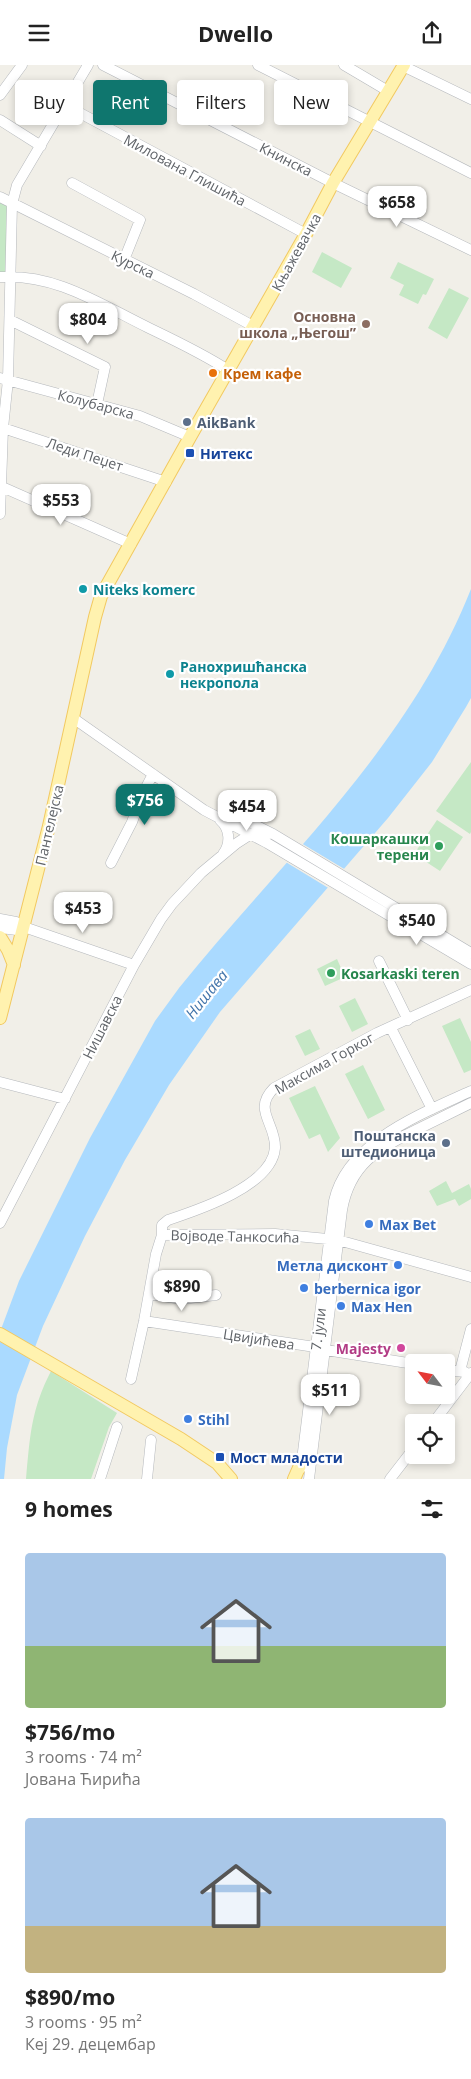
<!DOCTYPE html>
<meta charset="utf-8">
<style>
:root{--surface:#fff;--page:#f2f2f2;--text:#222;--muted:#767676;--accent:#0f766e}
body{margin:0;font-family:"Open Sans",sans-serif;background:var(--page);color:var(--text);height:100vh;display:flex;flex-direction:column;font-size:19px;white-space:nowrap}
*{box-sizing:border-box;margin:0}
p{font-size:16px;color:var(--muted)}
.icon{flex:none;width:28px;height:28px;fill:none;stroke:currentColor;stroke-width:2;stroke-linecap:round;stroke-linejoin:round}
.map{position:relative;height:1414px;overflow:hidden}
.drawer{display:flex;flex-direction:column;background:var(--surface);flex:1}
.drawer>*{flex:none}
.hud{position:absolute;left:15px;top:15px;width:441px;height:45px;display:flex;gap:10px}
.needle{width:32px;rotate:302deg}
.tools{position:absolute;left:405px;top:1289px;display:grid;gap:10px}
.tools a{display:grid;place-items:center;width:50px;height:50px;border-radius:5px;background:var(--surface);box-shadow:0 2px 8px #0003;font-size:25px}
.price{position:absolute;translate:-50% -42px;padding:0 11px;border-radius:10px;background:#fff;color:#222;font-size:16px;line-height:32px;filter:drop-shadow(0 1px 2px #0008)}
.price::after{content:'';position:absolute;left:50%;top:30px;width:15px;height:11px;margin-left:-8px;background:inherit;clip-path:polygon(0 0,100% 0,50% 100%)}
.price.active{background:var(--accent);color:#fff}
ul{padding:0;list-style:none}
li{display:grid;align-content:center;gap:10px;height:265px;padding:0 25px}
li span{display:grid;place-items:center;height:155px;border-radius:5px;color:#555}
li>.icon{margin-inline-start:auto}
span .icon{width:90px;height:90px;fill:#fffc;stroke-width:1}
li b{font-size:21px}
h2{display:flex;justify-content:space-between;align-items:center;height:60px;padding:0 25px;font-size:21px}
.chip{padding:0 18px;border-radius:5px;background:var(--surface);box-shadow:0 2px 8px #0003;font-size:18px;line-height:45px}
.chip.active{background:var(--accent);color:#fff}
header{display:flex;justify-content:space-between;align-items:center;height:65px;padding:0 25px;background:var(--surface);font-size:22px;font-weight:700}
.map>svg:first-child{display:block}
.green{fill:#c5e8c5}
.water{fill:#aadaff}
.pier{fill:#f1efe8}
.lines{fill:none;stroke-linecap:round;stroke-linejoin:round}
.minor-casing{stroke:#b5b8bc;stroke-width:11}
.major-casing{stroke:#f2c960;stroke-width:14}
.minor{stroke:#fff;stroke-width:10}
.major{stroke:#fff2af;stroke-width:12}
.education-dot{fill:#8d6e63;stroke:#fff;stroke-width:2}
.food-dot{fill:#e8710a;stroke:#fff;stroke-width:2}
.service-dot{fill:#5c6f8a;stroke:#fff;stroke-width:2}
.transit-dot{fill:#1a4fb4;stroke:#fff;stroke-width:2}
.culture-dot{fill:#0f9aa8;stroke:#fff;stroke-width:2}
.leisure-dot{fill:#2e9e5b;stroke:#fff;stroke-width:2}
.shop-dot{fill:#3f7fe0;stroke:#fff;stroke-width:2}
.hotel-dot{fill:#d1479c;stroke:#fff;stroke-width:2}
.labels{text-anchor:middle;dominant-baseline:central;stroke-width:4.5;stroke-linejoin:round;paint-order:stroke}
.street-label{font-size:14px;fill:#5f6368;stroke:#fff}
.education-label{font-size:14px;font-weight:bold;fill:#785e54;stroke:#fff;text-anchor:end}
.food-label{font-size:14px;font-weight:bold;fill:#c56008;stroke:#fff;text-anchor:start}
.service-label{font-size:14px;font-weight:bold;fill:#4e5e75;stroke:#fff;text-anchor:start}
.transit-label{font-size:14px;font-weight:bold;fill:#164399;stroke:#fff;text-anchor:start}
.culture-label{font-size:14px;font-weight:bold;fill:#0d838f;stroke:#fff;text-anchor:start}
.leisure-label{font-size:14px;font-weight:bold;fill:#27864d;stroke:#fff;text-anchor:end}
.shop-label{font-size:14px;font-weight:bold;fill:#366cbe;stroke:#fff;text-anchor:start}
.hotel-label{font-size:14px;font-weight:bold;fill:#b23c85;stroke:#fff;text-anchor:end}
.water-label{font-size:15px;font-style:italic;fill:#4174aa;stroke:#fff}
</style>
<header><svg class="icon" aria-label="menu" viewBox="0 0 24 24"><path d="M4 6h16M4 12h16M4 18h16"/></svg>Dwello<svg class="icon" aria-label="share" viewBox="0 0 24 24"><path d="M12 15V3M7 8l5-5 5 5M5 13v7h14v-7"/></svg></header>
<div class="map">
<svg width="471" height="1414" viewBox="0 0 471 1414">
<rect width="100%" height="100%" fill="#f1efe8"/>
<!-- green -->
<path class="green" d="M0,133L10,138L7,208H0Z
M322,187L352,203L341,223L312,207Z
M398,197L434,214L426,230L423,229L418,239L399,230L404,220L390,213Z
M449,223L469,233L447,274L428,263Z
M471,697V767L470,769L436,746Z
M437,755L463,772L440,806L414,789Z
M337,894L345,912L325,921L317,904Z
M355,933L368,959L352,967L339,941Z
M460,953L471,977V1005L464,1008L442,961Z
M310,964L320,984L305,991L295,971Z
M363,1000L385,1045L368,1054L345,1009Z
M315,1021L340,1073L328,1087L320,1069L309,1074L289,1033Z
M446,1116L452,1128L469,1119L471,1124V1134L459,1141L455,1134L437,1141L429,1126Z
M51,1306L117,1348L109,1362L91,1414H26C30,1371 31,1345 51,1306Z"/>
<!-- water -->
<path class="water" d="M471,524V633L466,642L432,697L388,753L220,947L169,1020L125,1095L85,1171L43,1261L17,1330L7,1383L4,1414H0V1267L19,1216L90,1073L155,956L179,923C284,793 408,683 471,524Z"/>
<!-- pier -->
<path class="pier" d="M301,778L346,805L330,824L284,796Z"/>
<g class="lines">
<!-- minor casing -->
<g class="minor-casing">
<path id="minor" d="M103,0L333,118L471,185
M258,0L471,108
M344,0L388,26
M403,1L471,34
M0,30L22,0
M65,40L306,169
M0,55L41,81
M72,118L140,155L124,195
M0,132L194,229L253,261
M0,212C56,209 98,238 147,262C174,275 202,288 228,305
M10,255L105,302L97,339
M0,313L140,351L190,372
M3,363L166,417
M0,421L131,479
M0,449L3,363L8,315L12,139L17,120L88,0
M73,653L204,745L267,778L471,899
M220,755C230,764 231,778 223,789
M230,755L251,758L273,769L471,888
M111,798L132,757L142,730L153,709
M0,854L16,857L24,862L134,900
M0,863L17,865L24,862
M379,896L408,955
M391,963L432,1044
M0,1017L65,1034
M0,1158L134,900L161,854L172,839L201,808L237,778L251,769L265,768L273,769
M162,1170L275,1169L338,1175L471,1212
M149,1229L182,1234L216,1230
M144,1256L315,1282
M326,1285L414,1299
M446,1305L465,1307
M460,1306L471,1264
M131,1314L144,1256L156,1189L162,1170V1160L168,1155C198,1145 272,1121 275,1083C276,1058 252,1045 274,1023L377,968L471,925
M433,1358L471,1308
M301,1403L334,1136C347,1077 421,1049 471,1026
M100,1414L117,1362
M147,1414L151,1375
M309,1414L342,1145C350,1100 377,1084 416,1065C434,1056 453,1047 471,1038
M390,1414L414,1383"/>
</g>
<!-- major casing -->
<g class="major-casing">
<path id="major" d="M0,872L8,885L14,900
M0,953L49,761L95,552L101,531L190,372L306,169L333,118L404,0
M0,1269L181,1374L217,1398L231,1414
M294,1414L302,1396"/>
</g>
<!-- minor -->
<use href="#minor" class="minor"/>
<!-- major -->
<use href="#major" class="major"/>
</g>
<!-- markers -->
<circle class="education-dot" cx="366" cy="259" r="5"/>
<circle class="food-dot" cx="213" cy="308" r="5"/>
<g class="service-dot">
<circle cx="187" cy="357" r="5"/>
<circle cx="446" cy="1078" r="5"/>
</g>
<g class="transit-dot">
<rect x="185" y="383" width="10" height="10" rx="2.5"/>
<rect x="215" y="1387" width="10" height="10" rx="2.5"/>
</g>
<g class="culture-dot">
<circle cx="83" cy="524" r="5"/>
<circle cx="170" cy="609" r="5"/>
</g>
<g class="leisure-dot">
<circle cx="439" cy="781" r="5"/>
<circle cx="331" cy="908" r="5"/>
</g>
<g class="shop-dot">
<circle cx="369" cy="1159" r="5"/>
<circle cx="398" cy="1200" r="5"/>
<circle cx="304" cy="1223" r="5"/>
<circle cx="341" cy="1241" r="5"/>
<circle cx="188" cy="1354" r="5"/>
</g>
<circle class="hotel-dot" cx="401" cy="1283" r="5"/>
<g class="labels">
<!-- street labels -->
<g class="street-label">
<text transform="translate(286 94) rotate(27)">Книнска</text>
<text transform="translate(185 105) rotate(28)">Милована Глишића</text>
<text transform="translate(296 187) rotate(-61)">Књажевачка</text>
<text transform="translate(133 199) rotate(26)">Курска</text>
<text transform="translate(96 339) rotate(15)">Колубарска</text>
<text transform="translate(85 389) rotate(18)">Леди Пеџет</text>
<text transform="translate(49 760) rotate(-77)">Пантелејска</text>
<text transform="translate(102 962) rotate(-63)">Нишавска</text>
<text transform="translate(324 998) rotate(-29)">Максима Горког</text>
<text transform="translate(235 1171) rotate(1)">Војводе Танкосића</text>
<text transform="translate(318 1264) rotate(-83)">7. јули</text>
<text transform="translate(259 1274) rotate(9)">Цвијићева</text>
</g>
<!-- education labels -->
<g class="education-label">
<text x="356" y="251">Основна<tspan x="356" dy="16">школа „Његош”</tspan></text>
</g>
<!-- food labels -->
<g class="food-label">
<text x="223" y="308">Крем кафе</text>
</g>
<!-- service labels -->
<g class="service-label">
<text x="197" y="357">AikBank</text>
<text x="436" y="1070" text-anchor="end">Поштанска<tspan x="436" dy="16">штедионица</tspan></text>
</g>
<!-- transit labels -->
<g class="transit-label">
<text x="200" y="388">Нитекс</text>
<text x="230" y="1392">Мост младости</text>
</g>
<!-- culture labels -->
<g class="culture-label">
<text x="93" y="524">Niteks komerc</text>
<text x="180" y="601">Ранохришћанска<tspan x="180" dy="16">некропола</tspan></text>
</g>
<!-- leisure labels -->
<g class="leisure-label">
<text x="429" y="773">Кошаркашки<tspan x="429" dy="16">терени</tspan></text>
<text x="341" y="908" text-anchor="start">Kosarkaski teren</text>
</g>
<!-- shop labels -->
<g class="shop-label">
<text x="379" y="1159">Max Bet</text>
<text x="388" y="1200" text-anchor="end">Метла дисконт</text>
<text x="314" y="1223">berbernica igor</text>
<text x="351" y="1241">Max Hen</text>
<text x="198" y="1354">Stihl</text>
</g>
<!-- hotel labels -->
<g class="hotel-label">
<text x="391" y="1283">Majesty</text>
</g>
<!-- water labels -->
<g class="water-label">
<text transform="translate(206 929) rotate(-51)">Нишава</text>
</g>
</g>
</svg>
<div class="tools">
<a><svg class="needle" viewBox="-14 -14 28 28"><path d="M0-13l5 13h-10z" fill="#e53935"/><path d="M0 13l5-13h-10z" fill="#767676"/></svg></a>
<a><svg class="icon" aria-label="locate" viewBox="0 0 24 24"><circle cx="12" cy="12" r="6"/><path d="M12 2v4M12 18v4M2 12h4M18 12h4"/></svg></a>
</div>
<b class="price" style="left:397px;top:163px">$658</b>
<b class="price" style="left:88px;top:280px">$804</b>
<b class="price" style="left:61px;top:461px">$553</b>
<b class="price active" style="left:145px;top:761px">$756</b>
<b class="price" style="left:247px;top:767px">$454</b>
<b class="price" style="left:83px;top:869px">$453</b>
<b class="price" style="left:417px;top:881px">$540</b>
<b class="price" style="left:182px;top:1247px">$890</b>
<b class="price" style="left:330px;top:1351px">$511</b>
<div class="hud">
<a class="chip">Buy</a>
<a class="chip active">Rent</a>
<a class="chip">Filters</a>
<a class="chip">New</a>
</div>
</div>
<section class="drawer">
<h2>9 homes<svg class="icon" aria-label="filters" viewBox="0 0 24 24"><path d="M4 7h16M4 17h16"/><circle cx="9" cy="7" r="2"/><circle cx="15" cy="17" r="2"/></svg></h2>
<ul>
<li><span style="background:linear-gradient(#a9c7e8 60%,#8fb573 0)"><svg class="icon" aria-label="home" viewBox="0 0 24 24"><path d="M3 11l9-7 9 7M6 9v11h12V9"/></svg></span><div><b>$756/mo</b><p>3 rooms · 74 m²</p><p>Јована Ћирића</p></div></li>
<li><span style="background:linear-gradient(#a9c7e8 70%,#c2b280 0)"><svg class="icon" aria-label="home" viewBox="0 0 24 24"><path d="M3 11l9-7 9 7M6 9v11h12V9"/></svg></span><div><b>$890/mo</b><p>3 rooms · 95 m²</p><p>Кеј 29. децембар</p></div></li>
</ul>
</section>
